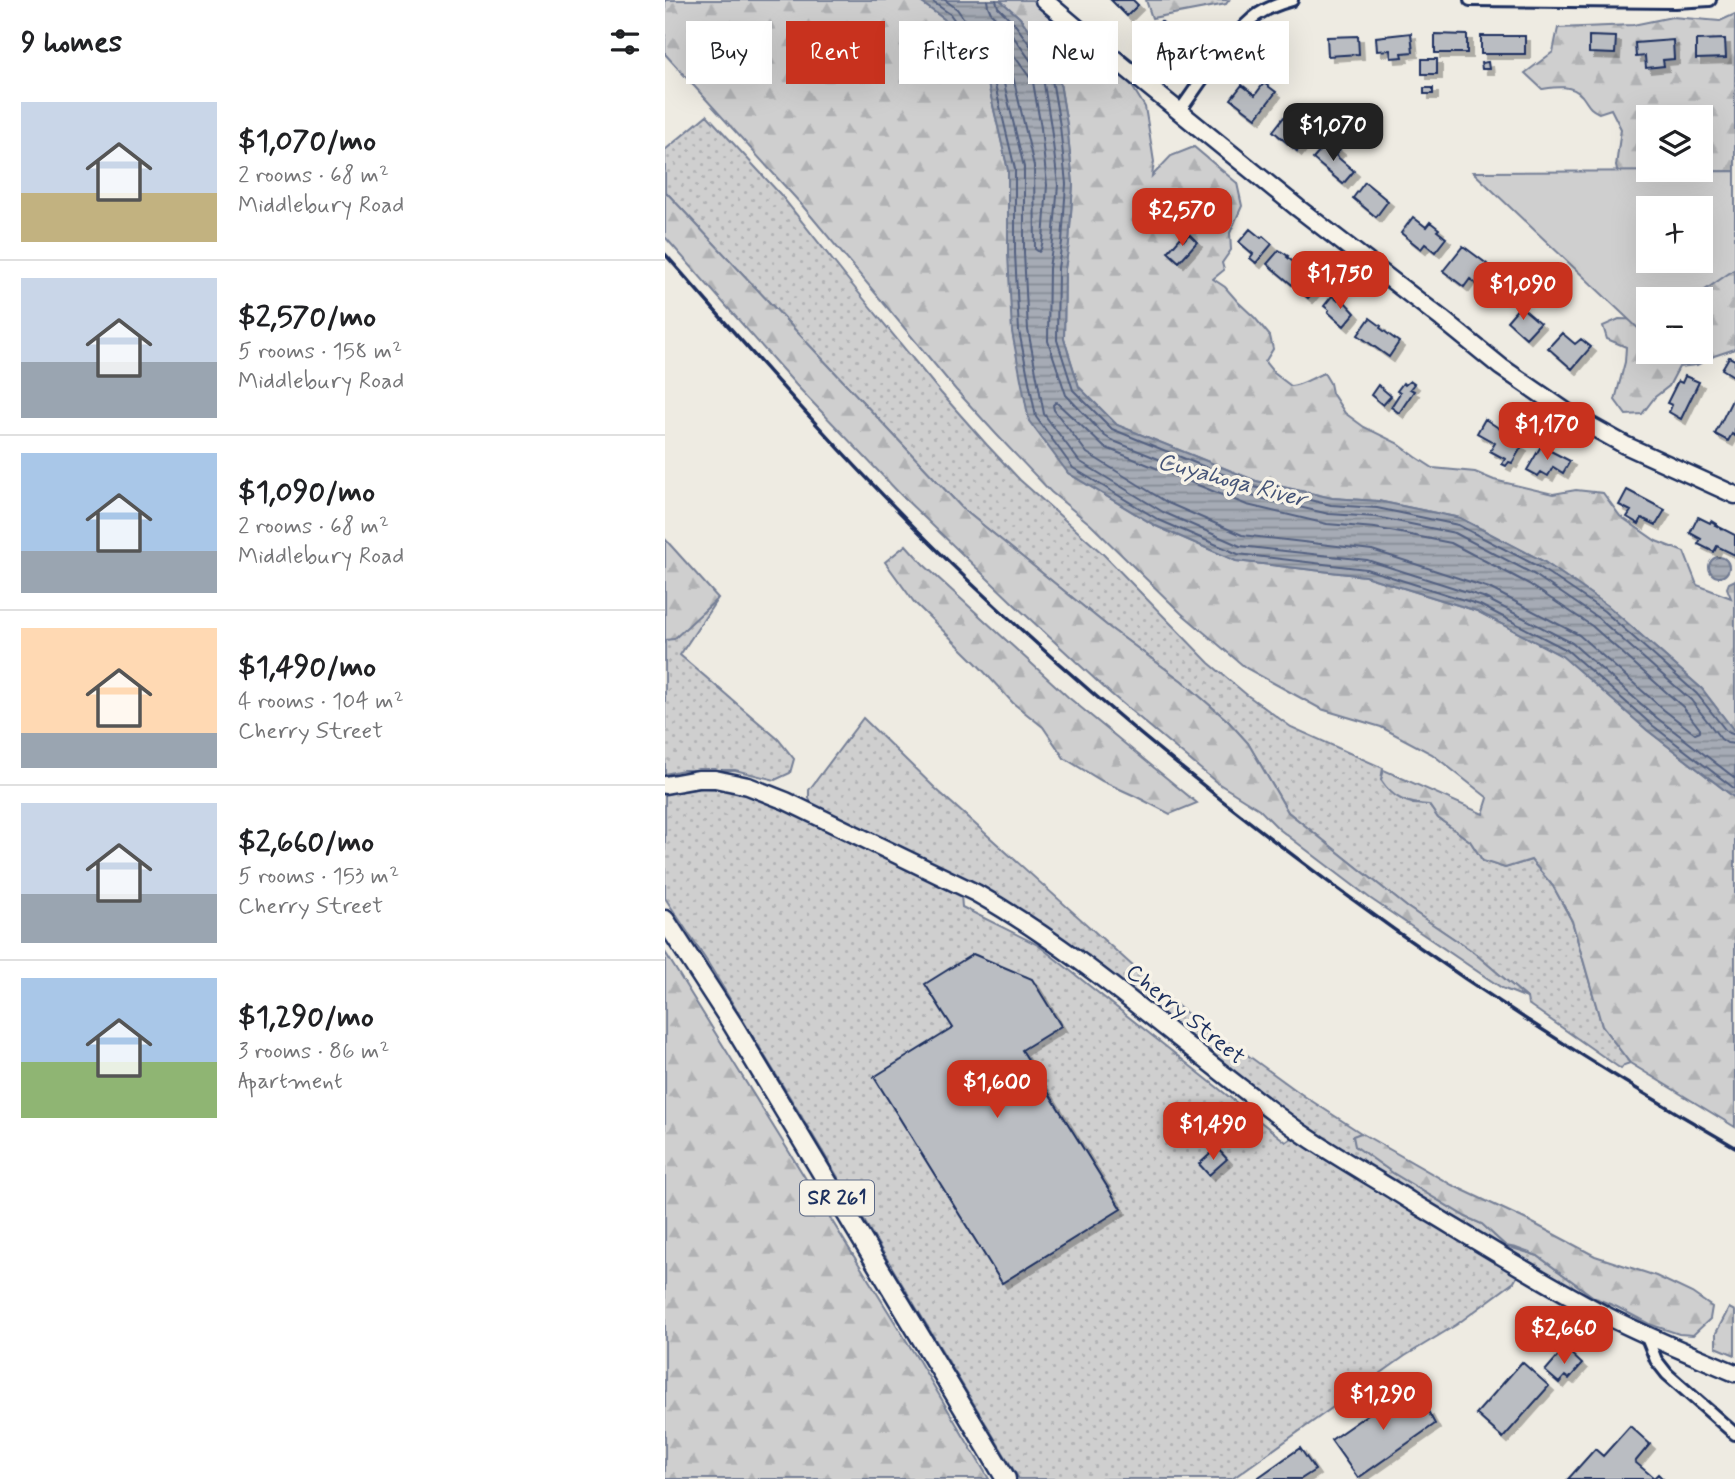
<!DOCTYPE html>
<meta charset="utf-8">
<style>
:root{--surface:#fff;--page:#f2f2f2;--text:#202124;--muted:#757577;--line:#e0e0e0;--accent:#c8321e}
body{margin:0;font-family:Mynerve,sans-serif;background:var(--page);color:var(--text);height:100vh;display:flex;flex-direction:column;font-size:26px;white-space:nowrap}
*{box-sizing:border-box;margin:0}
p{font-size:23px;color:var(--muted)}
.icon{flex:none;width:38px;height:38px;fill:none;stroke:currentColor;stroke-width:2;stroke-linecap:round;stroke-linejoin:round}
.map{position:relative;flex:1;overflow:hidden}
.sheet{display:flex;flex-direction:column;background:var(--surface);width:665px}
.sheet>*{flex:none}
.top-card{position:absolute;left:21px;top:21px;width:665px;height:63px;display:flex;gap:14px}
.tools{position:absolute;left:971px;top:105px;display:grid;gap:14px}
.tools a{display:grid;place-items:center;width:77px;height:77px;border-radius:0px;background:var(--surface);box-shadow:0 7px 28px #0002;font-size:35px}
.price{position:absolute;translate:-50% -60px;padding:0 16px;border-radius:14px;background:var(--accent);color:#fff;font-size:23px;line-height:46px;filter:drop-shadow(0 2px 4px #0008)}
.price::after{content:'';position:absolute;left:50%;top:42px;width:21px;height:16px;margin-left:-10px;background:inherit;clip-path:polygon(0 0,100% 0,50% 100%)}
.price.current{background:#222;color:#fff}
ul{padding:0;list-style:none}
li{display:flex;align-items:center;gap:21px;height:175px;padding:0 21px}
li+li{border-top:2px solid var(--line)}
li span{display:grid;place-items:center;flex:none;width:196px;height:140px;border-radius:0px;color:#555}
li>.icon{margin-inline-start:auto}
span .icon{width:84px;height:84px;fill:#fffc;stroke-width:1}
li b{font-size:30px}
h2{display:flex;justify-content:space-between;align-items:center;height:84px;padding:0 21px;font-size:30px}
.pill{padding:0 24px;border-radius:0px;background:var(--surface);box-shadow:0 7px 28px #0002;font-size:24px;line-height:63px}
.pill.current{background:var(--accent);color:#fff}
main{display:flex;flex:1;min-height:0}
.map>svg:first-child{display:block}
.grass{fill:url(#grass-dots);stroke:#757f96;stroke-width:2}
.forest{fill:url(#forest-firs);stroke:#757f96;stroke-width:2;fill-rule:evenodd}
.park{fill:#cfcfcf;stroke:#757f96;stroke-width:2;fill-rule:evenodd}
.water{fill:url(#water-rules);stroke:#6e7992;stroke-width:2}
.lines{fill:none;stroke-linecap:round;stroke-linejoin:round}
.shore{stroke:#536181;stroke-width:2}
.building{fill:#babdc2;stroke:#1b2f5e;stroke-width:2;filter:url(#shadow)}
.street-casing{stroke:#1b2f5e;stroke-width:16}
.secondary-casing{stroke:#1b2f5e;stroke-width:21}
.primary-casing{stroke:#1b2f5e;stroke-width:23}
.street{stroke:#f7f3e8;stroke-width:10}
.secondary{stroke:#f7f3e8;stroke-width:16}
.primary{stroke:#f7f3e8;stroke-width:18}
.rail{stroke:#1b2f5e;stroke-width:3.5}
.labels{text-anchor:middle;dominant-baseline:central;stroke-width:7;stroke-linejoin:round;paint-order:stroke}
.shield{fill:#f7f3e8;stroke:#5d6a87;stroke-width:2}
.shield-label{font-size:21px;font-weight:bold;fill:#1b2f5e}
.street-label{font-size:23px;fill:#1b2f5e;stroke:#f7f3e8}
.water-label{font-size:24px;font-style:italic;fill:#455478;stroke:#f7f3e8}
</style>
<main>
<section class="sheet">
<h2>9 homes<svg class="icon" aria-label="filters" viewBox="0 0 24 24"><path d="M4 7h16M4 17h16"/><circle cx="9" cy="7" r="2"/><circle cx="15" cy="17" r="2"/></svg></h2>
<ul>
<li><span style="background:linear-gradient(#c9d6e8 65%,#c2b280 0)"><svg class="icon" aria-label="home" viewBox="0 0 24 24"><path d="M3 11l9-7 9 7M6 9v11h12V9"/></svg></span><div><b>$1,070/mo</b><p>2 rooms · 68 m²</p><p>Middlebury Road</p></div></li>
<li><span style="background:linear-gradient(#c9d6e8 60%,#9aa5b1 0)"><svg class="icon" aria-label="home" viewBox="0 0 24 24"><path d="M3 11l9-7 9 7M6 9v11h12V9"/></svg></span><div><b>$2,570/mo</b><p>5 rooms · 158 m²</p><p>Middlebury Road</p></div></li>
<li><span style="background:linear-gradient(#a9c7e8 70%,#9aa5b1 0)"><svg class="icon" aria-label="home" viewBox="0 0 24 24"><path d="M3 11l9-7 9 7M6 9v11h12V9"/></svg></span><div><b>$1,090/mo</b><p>2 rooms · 68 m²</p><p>Middlebury Road</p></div></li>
<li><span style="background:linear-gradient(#ffd9b3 75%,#9aa5b1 0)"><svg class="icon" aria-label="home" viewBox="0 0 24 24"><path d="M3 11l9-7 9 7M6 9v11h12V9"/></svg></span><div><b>$1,490/mo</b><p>4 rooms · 104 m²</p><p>Cherry Street</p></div></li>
<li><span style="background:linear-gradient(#c9d6e8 65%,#9aa5b1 0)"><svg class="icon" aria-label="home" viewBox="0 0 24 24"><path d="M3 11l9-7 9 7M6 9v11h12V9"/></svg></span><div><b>$2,660/mo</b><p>5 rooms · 153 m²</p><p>Cherry Street</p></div></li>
<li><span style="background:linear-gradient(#a9c7e8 60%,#8fb573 0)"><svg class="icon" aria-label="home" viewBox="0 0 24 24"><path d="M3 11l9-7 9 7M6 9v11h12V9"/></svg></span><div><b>$1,290/mo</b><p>3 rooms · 86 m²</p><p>Apartment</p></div></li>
</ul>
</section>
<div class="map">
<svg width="1070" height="1479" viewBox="0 0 1070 1479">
<defs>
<pattern id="grass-dots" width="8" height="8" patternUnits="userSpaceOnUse" patternTransform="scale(1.75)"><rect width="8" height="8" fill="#cfcfcf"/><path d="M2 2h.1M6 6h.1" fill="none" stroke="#b1b2b4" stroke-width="1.8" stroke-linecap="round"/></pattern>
<pattern id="forest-firs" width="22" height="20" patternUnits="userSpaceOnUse" patternTransform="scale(1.75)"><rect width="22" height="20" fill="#cfcfcf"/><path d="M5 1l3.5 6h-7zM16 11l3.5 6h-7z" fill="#b1b2b4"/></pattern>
<pattern id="water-rules" width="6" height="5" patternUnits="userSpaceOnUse" patternTransform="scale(1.75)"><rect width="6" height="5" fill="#a6abb5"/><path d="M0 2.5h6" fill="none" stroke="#868c96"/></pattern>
<filter id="shadow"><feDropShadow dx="5" dy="5" stdDeviation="0" flood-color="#0004"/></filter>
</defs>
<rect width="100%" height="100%" fill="#eeebe2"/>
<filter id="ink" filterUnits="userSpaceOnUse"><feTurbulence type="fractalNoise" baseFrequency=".0143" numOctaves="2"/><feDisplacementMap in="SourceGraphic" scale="14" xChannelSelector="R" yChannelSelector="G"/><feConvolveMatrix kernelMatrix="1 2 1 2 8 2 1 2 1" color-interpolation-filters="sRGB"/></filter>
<g filter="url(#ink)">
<!-- grass -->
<path class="grass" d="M42,115L115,194L184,281L276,393L322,445L355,480L438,554L544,663L582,695L626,727L718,768L716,780L748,804L764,805L773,818L805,841L818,861L840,868L866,860L888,886L907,921L937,1026L965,1063L959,1065L956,1069L863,1004L862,998L807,951L742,907L623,812L583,743L563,721L517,681L445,628L298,509L0,191V150Z
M53,598L15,655L113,739L129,759L125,773L110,780L70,770H18L0,774V640L9,638Z
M198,718L271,789L509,1003L539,1027L581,1054L639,1096L696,1133L689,1136L690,1146L728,1173L801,1217L817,1224L841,1246L873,1256L930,1298L922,1300L674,1151L597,1098L460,990L148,806L144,798V790Z
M37,788C87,787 130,812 174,834C213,852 252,871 292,890L296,895L297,907L373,945L621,1142L631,1135L750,1213L854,1273L849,1282L791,1325L740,1356L567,1479H354L132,1109L43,963L0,898V794Z"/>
<!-- forest -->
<path class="forest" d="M0,0H253L279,19L321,75L343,170V254L403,473L491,526L571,561L700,576L812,611L898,656L982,730L1070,798V1127L965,1063L937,1026L907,921L888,886L866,860L840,868L818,861L805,841L773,818L764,805C742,804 728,799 716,780L719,770L818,814L823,798L767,754L716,727L656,709L581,668L516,613L425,524L386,492L331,434L291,390L136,204L0,54Z
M335,0H367L465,83L480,107L487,149L489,162L487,176L506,156L529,147L572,183L577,206L565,233L566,250L557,263L559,270L548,279L560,287L573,302L590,318L605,336L608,349L600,362L609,373L626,386C638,385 648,377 659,373L665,383L667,393L680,413L699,427L732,443L751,457L768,468L810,472L829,480L888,494L911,490L938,493L955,516L991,541L1019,552L1032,585L1066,598L1062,588L1064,583L1070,580V732L1037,689L943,606L878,561L795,518L713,501L667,498L591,481L452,425L414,387L399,339L400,269L404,243L408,184L402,125L393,71L355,18Z
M481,0H564L561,4L487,18Z
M1070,14V179L957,194L951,166L956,129L946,109L934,113C923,108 924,105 917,96C906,84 891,87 877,89L860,73L888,52L893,28L968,25L1007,17L1055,21ZM984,117H1036V170H984Z
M0,191L298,509L445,628L517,681L563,721L583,743L623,812L742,907L807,951L862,998L837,988L706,899L614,829L594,809L551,782L446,694L352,607L236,495L132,386L0,237Z
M1070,245V349L1049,356L1032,365L1014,367L1004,386L990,397L977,414L961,415L950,400L960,362L961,347L942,339L938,326L954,319L983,320L984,352H1036V299H1013Z
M0,539L53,598L9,639L0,640Z
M241,545L258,564L403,697L532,803L505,814L470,796L437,781L399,758L378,727L348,703L311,663L249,602L220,562Z
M0,952L254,1361L324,1479H0Z
M696,1133L787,1185L864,1221L930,1256L991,1276L1027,1293L1047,1307L1045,1319L1028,1335L1014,1334L984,1324L952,1307L930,1298L873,1256L851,1248L841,1246L817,1224L801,1217L728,1173L690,1146L688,1136Z
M1064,1308L1070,1311V1355L1051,1347V1333Z"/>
<!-- park -->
<path class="park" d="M1070,171V269L1027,299H984L983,329L978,333L808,172ZM984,208H1036V261H984Z"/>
<!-- water -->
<path class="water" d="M253,0H335L355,18L393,71L402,125L408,184L404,243L400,269L399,339L414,387L452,425L591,481L667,498L713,501L795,518L878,561L943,606L1037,689L1070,732V798L982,730L897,656L812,611L700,576L571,561L491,526L403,473L364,421L347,332L343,254V170L321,75L279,19Z
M1044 567a10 10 0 1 1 20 0a10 10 0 1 1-20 0Z"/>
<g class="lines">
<!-- shore -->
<path class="shore" d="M265,0L285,14L327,73L350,169V253L354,331L371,417L408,468L494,520L573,554L701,569L815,605L902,650L987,725L1070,789
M280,0L292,9L336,71L359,167V253L363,330L379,414L414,461L498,512L575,546L702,560L818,597L907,643L992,718L1070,778
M322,0L323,6L326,13L343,29L378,78L386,127L393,185L388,241L384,268L383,341L401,395L440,436L446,440L586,496L664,514L711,517L790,533L870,575L933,618L1026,700L1056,739L1062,743L1070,744
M331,0L333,7L349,23L386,74L395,126L401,184L397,242L393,268L392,340L408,390L447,429L589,487L666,505L712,508L793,525L874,567L939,611L1032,694L1062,732L1070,735
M326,30H329L335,36L368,82L376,128L382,185L378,240L376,249L374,252L370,249L369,166L346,68L342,60L324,35V32Z
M391,402L439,447L582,505L662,524L710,528L786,543L864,584L927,626L1018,707L1035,729V732L1030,734L999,710L914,635L824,588L707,550L577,535L503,503L422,453L389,410L388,405Z"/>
</g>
<!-- building -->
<path class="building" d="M446,0H468L473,5L462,16Z
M496,21L523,44L512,58L484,34Z
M746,33L748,52L737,53L738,57L726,58L725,50L712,51L711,37Z
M770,34L802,35V53H770Z
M693,36L694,54L663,56L662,37Z
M816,36H860V54H816Z
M924,36L951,37L950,54L924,53Z
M1060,39L1061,58L1031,59V40Z
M1008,40L1009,59L998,60L999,66L981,68L980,56L971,57L970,43Z
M757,59H772V74H757Z
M823,62L824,69H817L816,63Z
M599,83L611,92L591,118L566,99L577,85L590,95Z
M759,88H768V94H759Z
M619,117L643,137L632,151L608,131Z
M664,141L675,150L670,155L689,171L678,184L648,159Z
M700,182L723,201L711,217L688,198Z
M748,217L761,227L765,222L774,229L772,231L781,238L770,252L760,244L756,249L736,233Z
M585,229L596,238L598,236L607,244L591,263L585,258L588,254L574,242Z
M524,234L532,242L514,262L503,252L516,237L519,240Z
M798,246L822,264L816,272L824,278L816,288L805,279L799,287L778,271Z
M614,250L623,256L622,257L646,277L647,276L655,284L643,298L602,264Z
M667,296L672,300L673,299L679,304L680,302L690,313L679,326L663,312L664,310L659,306Z
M855,306L875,323L861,338L842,321Z
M705,318L716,326L715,328L734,342L724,357L693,335Z
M897,333L910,344L916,339L926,347L907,369L883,348Z
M1064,357L1070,360V377L1057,369Z
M1020,376L1034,382L1016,419L1004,412L1007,405L1002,403L1013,381L1017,383Z
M745,381L749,384L745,389L749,391L734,413L726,407L735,393L732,391L738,383L740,385Z
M713,385L726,396L718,405L706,395Z
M1068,398L1070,399V436L1067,434L1063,441L1050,434Z
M820,419L835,429L836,428L844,432L847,435L845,439L857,446L847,463L844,462L841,466L837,464L840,459L825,451L830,443L812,433Z
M876,446L905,461L898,473L888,467L883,476L876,472L873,476L862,470Z
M962,490L1000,510L991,525L977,518L974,524L962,517L966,511L954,505Z
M1033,517L1045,523L1046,521L1051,524L1050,525L1070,535V555L1052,546L1049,552L1033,544L1036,539L1025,533Z
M308,954L367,979L396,1026L357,1050L456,1209L337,1283L209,1077L288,1028L260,984Z
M552,1148L562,1159L544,1175L534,1164Z
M900,1348L917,1364L904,1379L900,1376L894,1383L880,1371Z
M857,1362L884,1386L838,1438L811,1414Z
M743,1386L753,1397L749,1400L759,1414L763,1411L770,1424L693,1478L666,1440Z
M965,1426L985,1444L970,1462L989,1478L993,1474L998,1479H903L930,1449L938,1456Z
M635,1448L650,1470L636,1479H591Z"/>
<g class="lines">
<!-- street casing -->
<g class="street-casing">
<path id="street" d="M805,0L1010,2L1045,0
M514,112C536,82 560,42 588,18C599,9 613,4 627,0
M981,1335L991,1360L1002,1374L1070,1434"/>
</g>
<!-- secondary casing -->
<g class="secondary-casing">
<path id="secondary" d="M379,0L430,43L633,208L777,319L836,367L906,415L960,445L1070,495
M0,785L33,779H50L83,786L121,801L311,893C428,959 525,1054 635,1132C671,1157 710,1178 747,1202C812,1241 877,1282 944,1317C985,1338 1028,1355 1070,1373"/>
</g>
<!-- primary casing -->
<g class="primary-casing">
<path id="primary" d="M0,920L68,1025L341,1479"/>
</g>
<!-- street -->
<use href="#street" class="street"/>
<!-- secondary -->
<use href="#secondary" class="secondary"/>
<!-- primary -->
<use href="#primary" class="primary"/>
<!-- rail -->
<path class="rail" d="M0,254C99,367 198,480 307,584C538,802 794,989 1070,1147"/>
</g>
</g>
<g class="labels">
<!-- shield labels -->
<rect class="shield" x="135" y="1180.5" width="74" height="35" rx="5"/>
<g class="shield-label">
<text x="172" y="1198">SR 261</text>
</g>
<!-- street labels -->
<g class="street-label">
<text transform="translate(520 1015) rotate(39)">Cherry Street</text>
</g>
<!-- water labels -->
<g class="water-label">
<text transform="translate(567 481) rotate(15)">Cuyahoga River</text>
</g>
</g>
</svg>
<div class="tools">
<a><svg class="icon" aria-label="layers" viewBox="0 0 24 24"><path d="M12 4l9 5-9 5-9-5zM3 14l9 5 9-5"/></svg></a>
<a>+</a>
<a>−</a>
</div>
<b class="price current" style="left:668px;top:163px">$1,070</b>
<b class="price" style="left:517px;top:248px">$2,570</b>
<b class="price" style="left:675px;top:311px">$1,750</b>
<b class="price" style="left:858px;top:322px">$1,090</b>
<b class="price" style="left:882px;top:462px">$1,170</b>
<b class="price" style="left:332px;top:1120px">$1,600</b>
<b class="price" style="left:548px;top:1162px">$1,490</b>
<b class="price" style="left:899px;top:1366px">$2,660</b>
<b class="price" style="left:718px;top:1432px">$1,290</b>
<div class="top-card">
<a class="pill">Buy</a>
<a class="pill current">Rent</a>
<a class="pill">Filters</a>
<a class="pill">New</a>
<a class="pill">Apartment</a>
</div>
</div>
</main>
